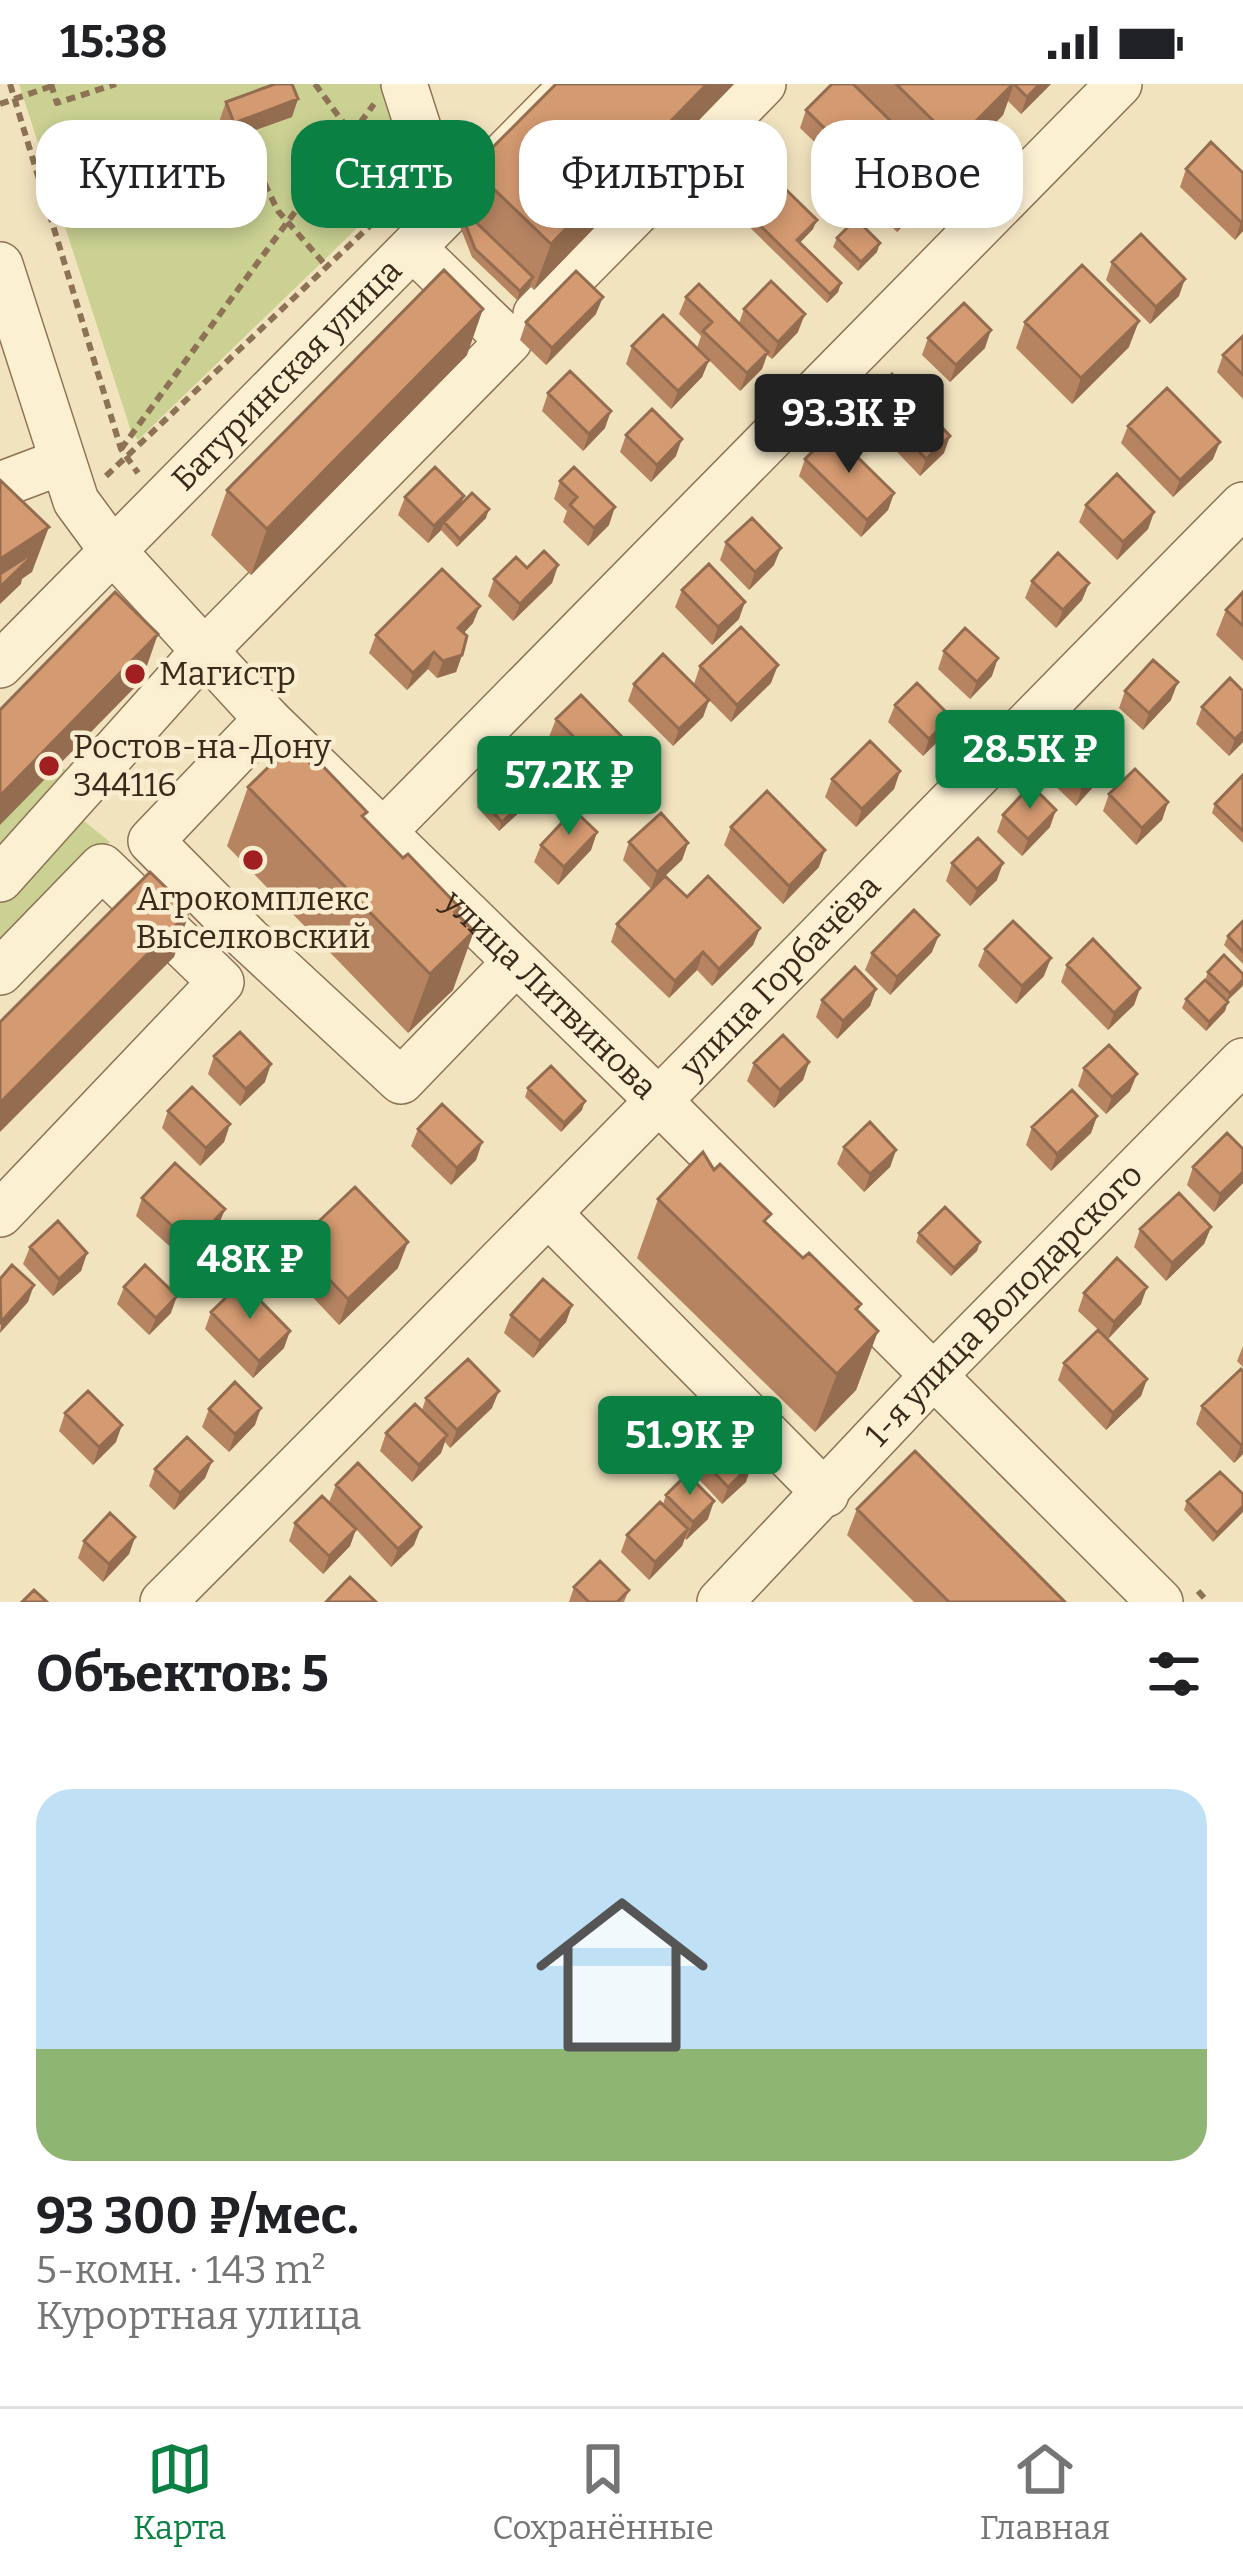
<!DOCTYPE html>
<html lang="ru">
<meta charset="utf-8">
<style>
:root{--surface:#fff;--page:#f2f2f2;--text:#202124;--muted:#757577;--line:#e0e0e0;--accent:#0b8043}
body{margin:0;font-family:Bitter,serif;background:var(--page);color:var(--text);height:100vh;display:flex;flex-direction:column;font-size:45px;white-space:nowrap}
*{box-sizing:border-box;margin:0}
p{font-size:39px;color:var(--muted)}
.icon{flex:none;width:66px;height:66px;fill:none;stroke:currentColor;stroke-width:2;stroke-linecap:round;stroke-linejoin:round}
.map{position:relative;height:1518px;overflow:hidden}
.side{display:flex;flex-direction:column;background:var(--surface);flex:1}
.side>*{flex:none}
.guide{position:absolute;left:36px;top:36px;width:1173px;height:108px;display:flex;gap:24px}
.price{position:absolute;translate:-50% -102px;padding:0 27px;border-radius:12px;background:var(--accent);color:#fff;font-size:39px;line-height:78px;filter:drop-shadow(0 3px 6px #0008)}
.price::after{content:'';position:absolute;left:50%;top:72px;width:36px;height:27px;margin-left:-18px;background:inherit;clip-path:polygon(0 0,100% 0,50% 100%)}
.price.current{background:#222;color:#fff}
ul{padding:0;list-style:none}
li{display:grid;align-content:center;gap:24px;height:636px;padding:0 36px}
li+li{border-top:3px solid var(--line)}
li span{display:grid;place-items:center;height:372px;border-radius:36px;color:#555}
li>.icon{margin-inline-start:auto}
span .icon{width:216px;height:216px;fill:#fffc;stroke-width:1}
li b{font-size:51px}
h2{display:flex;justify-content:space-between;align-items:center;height:144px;padding:0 36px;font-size:51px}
.pill{padding:0 42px;border-radius:36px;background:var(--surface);box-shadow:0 6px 18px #0003;font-size:42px;line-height:108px}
.pill.current{background:var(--accent);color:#fff}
.status{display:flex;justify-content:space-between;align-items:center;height:84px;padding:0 60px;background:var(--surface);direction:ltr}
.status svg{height:33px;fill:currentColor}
.dock{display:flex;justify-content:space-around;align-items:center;height:168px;border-top:3px solid var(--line);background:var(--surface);font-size:33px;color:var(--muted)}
.dock a{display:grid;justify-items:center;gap:6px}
.dock .current{color:var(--accent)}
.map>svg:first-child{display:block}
.green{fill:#cad192}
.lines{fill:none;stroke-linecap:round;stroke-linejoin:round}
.minor-casing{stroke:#8d7255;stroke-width:48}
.path{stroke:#8d7255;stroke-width:6;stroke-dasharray:9 6;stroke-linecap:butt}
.minor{stroke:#fcf0d3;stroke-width:45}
.wall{fill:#b68461}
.shaded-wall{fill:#946c4f}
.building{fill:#d49a71;stroke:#946c4f;stroke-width:3}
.poi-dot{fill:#a21f21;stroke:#f9edcf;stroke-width:4.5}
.labels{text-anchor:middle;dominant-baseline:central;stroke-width:9;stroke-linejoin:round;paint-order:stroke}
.street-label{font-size:33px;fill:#3a2a1b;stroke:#f9edcf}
.poi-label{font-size:33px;fill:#3a2a1b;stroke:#f9edcf;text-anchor:start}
</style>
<div class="status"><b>15:38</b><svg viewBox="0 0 49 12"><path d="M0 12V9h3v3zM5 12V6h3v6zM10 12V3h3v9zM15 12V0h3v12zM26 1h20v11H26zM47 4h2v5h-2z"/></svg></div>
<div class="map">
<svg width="1243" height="1518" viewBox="0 0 1243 1518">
<rect width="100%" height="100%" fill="#f2e3bf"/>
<!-- green -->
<path class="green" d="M19,0H388L416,87L138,356L131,347Z
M58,680L82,700L64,721L110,758L0,865V738Z"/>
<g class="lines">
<!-- minor casing -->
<g class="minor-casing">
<g id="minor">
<path d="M404,0L423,59L470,103"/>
<path id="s1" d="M0,181L76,417L112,466L267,635L657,1015L1160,1518"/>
<path d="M536,230L763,0"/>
<path d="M0,401L61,378"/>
<path id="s2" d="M0,581L574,0"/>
<path d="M267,635L151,757L248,855L401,997L514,880"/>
<path d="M383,748L1119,0"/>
<path d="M0,795L205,566L509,257L413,164"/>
<path d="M0,888L102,783L221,898L0,1130"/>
<path d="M550,1131L826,1410"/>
<path id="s3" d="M163,1518C526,1155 883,786 1243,421"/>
<path id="s4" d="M720,1518L934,1291L1243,977"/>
</g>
</g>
<!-- path -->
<path class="path" d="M10,0L121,365L138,389
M51,0L57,19L116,0
M315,0L351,49L407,106
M0,20L52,2
M245,59L278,127L328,184
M121,365L374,20
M106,392L414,100
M1198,1507L1208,1518"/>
<!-- minor -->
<use href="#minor" class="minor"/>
</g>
<!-- wall -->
<path class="wall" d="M734,0L534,206L530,202L517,216L472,173L455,130L472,84Z
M832,0H1051L1021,30L1008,17L1003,31L943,91L905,54L900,70L864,106L800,44L806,26Z
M226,18L292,33L227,56L220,35Z
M1186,85L1243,89V147L1235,156L1180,103Z
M736,118L813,145L800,158L841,199L838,208L827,219L733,127Z
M880,121L922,122L897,148L877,129Z
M837,154L877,168L858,187L833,163Z
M1112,178L1179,212L1150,240L1106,196Z
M686,213L739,239L744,225L798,248L772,275L767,271L762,285L740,307L709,276L702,293L671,325L626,280L632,262L697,264L701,252L679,230Z
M596,230L546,281L520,256L526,238Z
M1025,238L1129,263L1072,320L1016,264Z
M1243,252V315L1217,288L1223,271Z
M928,254L985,264L950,298L922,271Z
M467,271L251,491L211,451L227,406Z
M548,309L605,344L583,367L542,327Z
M868,312L944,369L920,392L861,330Z
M1128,342L1213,375L1173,413L1121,359Z
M626,351L676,372L651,398L620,368Z
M805,375L894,409L888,426L861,453L799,392Z
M560,397L609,441L588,462L563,438L567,427L554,415Z
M464,412L461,421L486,434L457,463L441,446L428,459L398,431L405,413Z
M1086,421L1154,428L1148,445L1117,476L1079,438Z
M726,458L774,481L749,506L720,476Z
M558,481L552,499L513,537L488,512L494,495L527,484Z
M1032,497L1089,499L1082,516L1056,544L1025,514Z
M682,506L739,535L712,561L675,523Z
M1243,508V577L1216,551L1226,526Z
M473,539L464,549L462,571L456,588L437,594L428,585L407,606L369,569L376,551Z
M944,567L992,592L970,615L938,585Z
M700,582L771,599L731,638L709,616L703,633L673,662L628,617L634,600H694Z
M1125,607L1171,616L1143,646L1119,624Z
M895,621L951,633L945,650L923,672L888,638Z
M1202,623L1243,658L1229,672L1196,640Z
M556,635L628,659L622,676L597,700L549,653Z
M1110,675L1103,692L1076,722L1051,698L1058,681Z
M900,687L894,705L856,743L825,713L832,695Z
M1243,691V759L1212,729L1215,720Z
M248,703L364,734L458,830L453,906L408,949L227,762Z
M1109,710L1168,718L1162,736L1136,761L1103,727Z
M530,712L527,721L499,747L477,723L480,714Z
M1003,731L1050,743L1022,772L997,748Z
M731,743L819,783L783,820L724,761Z
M597,748L591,766L558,801L534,778L541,761Z
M629,758L688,759L682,776L651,805L623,776Z
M952,779L997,796L970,822L946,797Z
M687,813L760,844L753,861L712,902L697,886L669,914L611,858L617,840Z
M1243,837V880L1224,861L1228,852Z
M985,865L1044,892L1016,920L978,882Z
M932,868L890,911L865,886L872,869Z
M1067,881L1140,904L1134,921L1108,946L1061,898Z
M1208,888L1243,902L1227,917L1225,927L1206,947L1182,924L1186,915L1205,896Z
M876,905L870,922L837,955L816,933L822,916Z
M214,972L265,998L240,1022L208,990Z
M809,978L803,996L774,1024L747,997L754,979Z
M1084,984L1130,1007L1106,1030L1078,1002Z
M528,1004L582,1026L561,1048L525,1013Z
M168,1027L230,1040L224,1058L200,1082L162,1044Z
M1097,1032L1091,1049L1051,1087L1026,1061L1032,1043Z
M418,1045L482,1058L476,1076L451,1101L411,1062Z
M844,1063L896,1066L890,1083L864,1108L837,1080Z
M1243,1065V1099L1214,1128L1187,1101L1193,1083Z
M714,1086L803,1174L861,1220L858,1227L878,1247L856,1306L815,1348L637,1174L658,1115Z
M142,1114L225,1125L218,1142L186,1177L136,1132Z
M1211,1143L1204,1160L1166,1197L1134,1163L1140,1145Z
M919,1149L980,1158L977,1167L951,1192L916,1158Z
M295,1160L398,1184L339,1241L286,1185Z
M30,1163L87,1169L81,1187L53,1212L23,1180Z
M124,1203L171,1229L149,1251L117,1220Z
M1084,1209L1141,1220L1108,1255L1078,1227Z
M572,1221L566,1238L533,1274L504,1249L511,1231Z
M211,1228L284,1264L253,1294L205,1245Z
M1243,1262V1283L1237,1277Z
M1064,1279L1147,1295L1141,1312L1106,1346L1058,1296Z
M1241,1285L1243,1370L1234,1379L1196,1340L1202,1322Z
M426,1314L492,1324L450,1364L445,1358L441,1369L412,1398L380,1367L386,1349L422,1326Z
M209,1325L255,1341L229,1368L202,1343Z
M65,1329L116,1358L93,1381L59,1347Z
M669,1340L746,1398L722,1420L663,1357Z
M212,1377L205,1394L174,1426L149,1402L155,1385Z
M336,1401L414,1461L391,1483L356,1445L350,1462L323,1490L289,1457L295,1439L345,1435L329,1418Z
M1243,1410L1213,1458L1184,1426L1187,1417Z
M666,1411L708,1435L686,1456L685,1454L682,1462L649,1496L621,1468L627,1451L663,1420Z
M857,1425L1065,1518H914L847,1451Z
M135,1453L129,1470L103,1498L78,1474L84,1457Z
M574,1503L629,1506L624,1518H558H569Z"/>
<!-- shaded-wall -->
<path class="shaded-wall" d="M707,0H734L534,206L551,160Z
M1013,0H1014L1003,31L943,91L955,58Z
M1040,0H1051L1021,30L1027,13Z
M298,15L292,33L227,56L234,39Z
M906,52L900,70L864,106L870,89Z
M926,113L922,122L897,148L900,139Z
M817,136L813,145L794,165L797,156Z
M1243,137V147L1235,156L1241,138Z
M880,159L877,168L858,187L861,178Z
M533,193L530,202L517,216L520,207Z
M1185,195L1179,212L1150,240L1156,223Z
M841,199L838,208L827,219L830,210Z
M603,213L596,230L546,281L552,264Z
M483,225L467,271L251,491L267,445Z
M805,230L798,248L772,275L778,258Z
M1139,237L1129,263L1072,320L1081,294Z
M991,246L985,264L950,298L956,281Z
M768,268L762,285L740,307L747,289Z
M709,276L702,293L671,325L678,307Z
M611,327L605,344L583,367L589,350Z
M950,352L944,369L920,392L926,375Z
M682,355L676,372L651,398L657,381Z
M1220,358L1213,375L1173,413L1180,396Z
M894,409L888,426L861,453L867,436Z
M464,412L457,429L444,438L441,446L428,459L434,442Z
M615,423L609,441L588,462L594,444Z
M489,425L486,434L457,463L460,455Z
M1154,428L1148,445L1117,476L1123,458Z
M49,443L32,488L22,495L21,500L0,520V475Z
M781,464L774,481L749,506L755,488Z
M558,481L552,499L513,537L520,520Z
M1089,499L1082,516L1056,544L1063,526Z
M745,518L739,535L712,561L718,543Z
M480,522L473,539L452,561L458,544Z
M158,550L142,596L0,741V712Z
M434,568L428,585L407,606L413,589Z
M462,571L456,588L437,594L443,577Z
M998,574L992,592L970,615L977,598Z
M778,581L771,599L731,638L737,621Z
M1178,598L1171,616L1143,646L1149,629Z
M709,616L703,633L673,662L679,645Z
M951,633L945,650L923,672L929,655Z
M1243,647V658L1229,672L1235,655Z
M628,659L622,676L597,700L604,683Z
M1110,675L1103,692L1076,722L1082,704Z
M900,687L894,705L856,743L862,725Z
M530,712L527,721L499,747L502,738Z
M1168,718L1162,736L1136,761L1142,744Z
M1056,726L1050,743L1022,772L1028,755Z
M597,748L591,766L558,801L564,783Z
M688,759L682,776L651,805L657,788Z
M825,766L819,783L783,820L789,802Z
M1003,779L997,796L970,822L977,805Z
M460,824L439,882L474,847L453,906L408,949L430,890L455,828Z
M190,827L174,873L0,1048V1019Z
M760,844L753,861L712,902L719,885Z
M939,851L932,868L890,911L897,893Z
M703,868L697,886L669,914L675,897Z
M1051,874L1044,892L1016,920L1022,902Z
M1243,896V901L1226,918L1230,909Z
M1140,904L1134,921L1108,946L1114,929Z
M876,905L870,922L837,955L843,937Z
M1228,918L1225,927L1206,947L1209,938Z
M809,978L803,996L774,1024L780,1006Z
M271,980L265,998L240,1022L246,1005Z
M1137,990L1130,1007L1106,1030L1112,1013Z
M585,1017L582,1026L561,1048L564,1039Z
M1097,1032L1091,1049L1051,1087L1057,1070Z
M230,1040L224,1058L200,1082L206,1064Z
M482,1058L476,1076L451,1101L457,1084Z
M896,1066L890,1083L864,1108L870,1090Z
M1243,1088V1099L1214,1128L1220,1110Z
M225,1125L218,1142L186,1177L192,1160Z
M1211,1143L1204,1160L1166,1197L1172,1179Z
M408,1158L398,1184L339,1241L348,1215Z
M980,1158L977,1167L951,1192L954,1184Z
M87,1169L81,1187L53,1212L59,1195Z
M34,1201L28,1218L0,1249L1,1238Z
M1147,1203L1141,1220L1108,1255L1114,1238Z
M177,1212L171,1229L149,1251L156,1234Z
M572,1221L566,1238L533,1274L540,1257Z
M290,1247L284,1264L253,1294L259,1277Z
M878,1247L856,1306L815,1348L837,1290Z
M1147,1295L1141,1312L1106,1346L1113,1329Z
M499,1307L492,1324L450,1364L457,1346Z
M261,1324L255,1341L229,1368L235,1350Z
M122,1341L116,1358L93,1381L99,1363Z
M447,1351L441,1369L412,1398L419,1381Z
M1243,1359V1370L1234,1379L1241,1361Z
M212,1377L205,1394L174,1426L180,1409Z
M752,1380L746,1398L722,1420L728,1403Z
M714,1417L708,1435L686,1456L693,1438Z
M1243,1422V1428L1213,1458L1217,1449Z
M421,1443L414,1461L391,1483L398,1465Z
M356,1445L350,1462L323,1490L329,1472Z
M688,1445L682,1462L649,1496L655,1478Z
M135,1453L129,1470L103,1498L109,1480Z"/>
<!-- building -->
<path class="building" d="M275,0H292L298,15L234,39L226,18Z
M556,0H707L551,160L472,84Z
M832,0H853L906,52L870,89L806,26Z
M896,0H1013L955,58Z
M1014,0H1040L1027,13Z
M1211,58L1243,89V137L1241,138L1186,85Z
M767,87L817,136L797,156L841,199L830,210L736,118Z
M906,95L926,113L900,139L880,121Z
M458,121L533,193L520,207L475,165Z
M856,135L880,159L861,178L837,154Z
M1141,150L1185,195L1156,223L1112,178Z
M1082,181L1139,237L1081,294L1025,238Z
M444,186L483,225L267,445L227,406Z
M576,187L603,213L552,264L526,238Z
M771,197L805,230L778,258L744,225Z
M699,200L768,268L747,289L703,247L712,238L686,213Z
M964,219L991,246L956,281L928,254Z
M663,231L709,276L678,307L632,262Z
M1243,252V291L1223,271Z
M570,287L611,327L589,350L548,309Z
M892,290L950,352L926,375L868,312Z
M1167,304L1220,358L1180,396L1128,342Z
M652,325L682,355L657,381L626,351Z
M832,348L894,409L867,436L805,375Z
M435,383L464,412L434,442L405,413Z
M574,383L615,423L594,444L570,421L577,413L560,397Z
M1117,390L1154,428L1123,458L1086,421Z
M0,396L49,443L0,475Z
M472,409L489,425L460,455L444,438Z
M752,434L781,464L755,488L726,458Z
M544,467L558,481L520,520L494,495L516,473L527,484Z
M1058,469L1089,499L1063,526L1032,497Z
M28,472L30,474L0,503V490Z
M709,480L745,518L718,543L682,506Z
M442,485L480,522L458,544L467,552L462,571L443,577L434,568L413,589L376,551Z
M115,508L158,550L0,712V626Z
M1243,508V542L1226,526Z
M741,543L778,581L737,621L700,582Z
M965,544L998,574L977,598L944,567Z
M663,570L709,616L679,645L634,600Z
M1153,576L1178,598L1149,629L1125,607Z
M1230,594L1243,607V647L1235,655L1202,623Z
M917,599L951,633L929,655L895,621Z
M581,611L628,659L604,683L556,635Z
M1085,652L1110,675L1082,704L1058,681Z
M870,657L900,687L862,725L832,695Z
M292,660L311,680L316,675L367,728L362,732L403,774L408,770L460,824L455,828L474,847L430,890L248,703Z
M1135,685L1168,718L1142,744L1109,710Z
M507,689L530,712L502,738L480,714Z
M1243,691V747L1215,720Z
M1031,701L1056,726L1028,755L1003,731Z
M767,707L825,766L789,802L731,743Z
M574,726L597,748L564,783L541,761Z
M661,729L688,759L657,788L629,758Z
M978,754L1003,779L977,805L952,779Z
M150,788L190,827L0,1019V938Z
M665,792L687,813L708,792L760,844L719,885L703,868L675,897L617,840Z
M914,826L939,851L897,893L872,869Z
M1013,837L1051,874L1022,902L985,865Z
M1243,837V868L1228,852Z
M1093,855L1140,904L1114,929L1067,881Z
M1224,871L1243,890V896L1230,909L1208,888Z
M855,883L876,905L843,937L822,916Z
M1205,896L1228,918L1209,938L1186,915Z
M240,948L271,980L246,1005L214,972Z
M783,951L809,978L780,1006L754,979Z
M1109,961L1137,990L1112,1013L1084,984Z
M551,982L585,1017L564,1039L528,1004Z
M192,1003L230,1040L206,1064L168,1027Z
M1072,1006L1097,1032L1057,1070L1032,1043Z
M442,1020L482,1058L457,1084L418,1045Z
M870,1038L896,1066L870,1090L844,1063Z
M1227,1049L1243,1065V1088L1220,1110L1193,1083Z
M703,1068L714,1086L720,1080L771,1130L764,1137L803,1174L809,1169L861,1220L856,1225L878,1247L837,1290L658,1115Z
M175,1079L225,1125L192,1160L142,1114Z
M355,1103L408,1158L348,1215L295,1160Z
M1179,1109L1211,1143L1172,1179L1140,1145Z
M945,1123L980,1158L954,1184L919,1149Z
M58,1137L87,1169L59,1195L30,1163Z
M1117,1174L1147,1203L1114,1238L1084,1209Z
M12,1181L34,1201L1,1238L0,1195Z
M145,1181L177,1212L156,1234L124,1203Z
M543,1195L572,1221L540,1257L511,1231Z
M242,1198L290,1247L259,1277L211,1228Z
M1098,1246L1147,1295L1113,1329L1064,1279Z
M468,1275L499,1307L457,1346L426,1314Z
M1241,1285L1243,1287V1359L1241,1361L1202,1322Z
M235,1298L261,1324L235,1350L209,1325Z
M88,1307L122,1341L99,1363L65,1329Z
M693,1317L752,1380L728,1403L669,1340Z
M415,1320L447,1351L419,1381L386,1349Z
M187,1353L212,1377L180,1409L155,1385Z
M915,1367L1065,1518H949L857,1425Z
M358,1379L421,1443L398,1465L336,1401Z
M1220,1388L1243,1410V1422L1217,1449L1187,1417Z
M687,1390L714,1417L693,1438L666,1411Z
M322,1412L356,1445L329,1472L295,1439Z
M660,1418L688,1445L655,1478L627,1451Z
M110,1429L135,1453L109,1480L84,1457Z
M600,1477L629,1506L617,1518H589L574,1503Z
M350,1493L376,1518H326Z
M34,1506L47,1518H22Z"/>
<!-- markers -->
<g class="poi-dot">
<circle cx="135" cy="590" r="12"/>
<circle cx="49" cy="682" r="12"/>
<circle cx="253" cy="776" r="12"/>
</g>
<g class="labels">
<!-- street labels -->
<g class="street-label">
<text stroke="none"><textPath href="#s2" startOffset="408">Батуринская улица</textPath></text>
<text stroke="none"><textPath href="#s3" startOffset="879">улица Горбачёва</textPath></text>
<text stroke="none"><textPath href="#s1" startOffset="933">улица Литвинова</textPath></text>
<text stroke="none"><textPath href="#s4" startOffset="411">1-я улица Володарского</textPath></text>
</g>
<!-- poi labels -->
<g class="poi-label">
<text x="159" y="590">Магистр</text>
<text x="73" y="663">Ростов-на-Дону<tspan x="73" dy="38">344116</tspan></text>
<text x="253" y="815" text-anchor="middle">Агрокомплекс<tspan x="253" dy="38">Выселковский</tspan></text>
</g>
</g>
</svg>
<b class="price current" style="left:849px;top:392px">93.3K ₽</b>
<b class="price" style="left:1030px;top:728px">28.5K ₽</b>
<b class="price" style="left:569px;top:754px">57.2K ₽</b>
<b class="price" style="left:250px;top:1238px">48K ₽</b>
<b class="price" style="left:690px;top:1414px">51.9K ₽</b>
<div class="guide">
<a class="pill">Купить</a>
<a class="pill current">Снять</a>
<a class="pill">Фильтры</a>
<a class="pill">Новое</a>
</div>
</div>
<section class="side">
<h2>Объектов: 5<svg class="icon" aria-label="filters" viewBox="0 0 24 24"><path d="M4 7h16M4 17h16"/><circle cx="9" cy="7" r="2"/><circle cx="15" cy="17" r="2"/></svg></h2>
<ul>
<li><span style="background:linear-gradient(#bfe0f5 70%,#8fb573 0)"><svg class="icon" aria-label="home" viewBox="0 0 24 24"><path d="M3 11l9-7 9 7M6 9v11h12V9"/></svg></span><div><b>93 300 ₽/мес.</b><p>5-комн. · 143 m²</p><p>Курортная улица</p></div></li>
</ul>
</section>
<nav class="dock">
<a class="current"><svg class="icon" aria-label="map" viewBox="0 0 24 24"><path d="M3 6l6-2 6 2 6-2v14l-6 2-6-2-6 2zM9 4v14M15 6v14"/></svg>Карта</a>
<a><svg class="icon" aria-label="saved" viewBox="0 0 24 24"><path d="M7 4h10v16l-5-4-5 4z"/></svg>Сохранённые</a>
<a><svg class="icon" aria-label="home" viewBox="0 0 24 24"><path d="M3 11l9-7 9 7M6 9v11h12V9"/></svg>Главная</a>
</nav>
